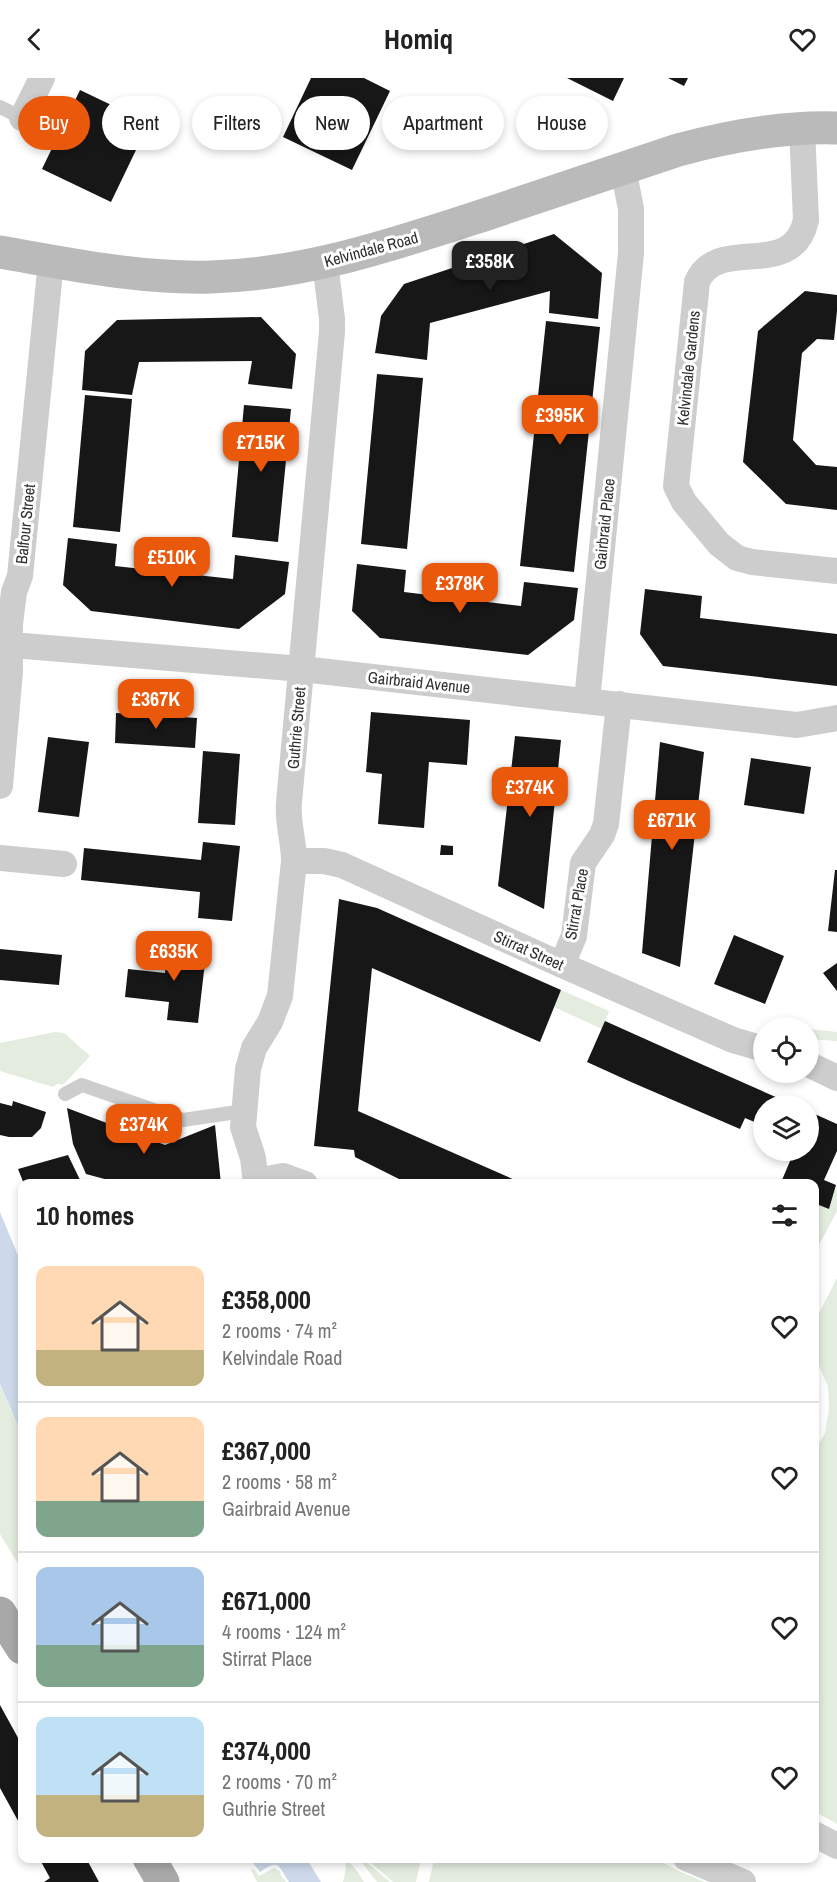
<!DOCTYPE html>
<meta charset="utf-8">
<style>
:root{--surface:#fff;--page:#f6f6f6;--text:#222;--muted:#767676;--line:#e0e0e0;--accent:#ea580c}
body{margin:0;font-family:"Archivo Narrow",sans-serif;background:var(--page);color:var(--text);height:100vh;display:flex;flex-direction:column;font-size:22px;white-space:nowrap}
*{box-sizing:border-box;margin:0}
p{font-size:20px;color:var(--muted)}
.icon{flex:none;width:33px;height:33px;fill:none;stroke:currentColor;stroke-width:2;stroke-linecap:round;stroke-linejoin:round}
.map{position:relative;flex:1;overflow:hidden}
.panel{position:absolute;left:18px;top:1101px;width:801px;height:684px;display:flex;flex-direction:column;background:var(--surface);border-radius:12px;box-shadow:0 3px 9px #0003}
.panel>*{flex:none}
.top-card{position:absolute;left:18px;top:18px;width:801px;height:54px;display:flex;gap:12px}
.tools{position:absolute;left:753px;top:939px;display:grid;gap:12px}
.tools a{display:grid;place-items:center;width:66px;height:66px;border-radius:50%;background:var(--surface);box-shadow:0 3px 9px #0003;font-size:30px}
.price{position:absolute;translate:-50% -51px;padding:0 14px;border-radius:12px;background:var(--accent);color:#fff;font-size:20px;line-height:39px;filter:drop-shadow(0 2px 3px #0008)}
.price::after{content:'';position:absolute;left:50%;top:36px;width:18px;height:14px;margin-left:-9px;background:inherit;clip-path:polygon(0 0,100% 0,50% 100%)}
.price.selected{background:#222;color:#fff}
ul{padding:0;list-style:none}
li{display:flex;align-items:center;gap:18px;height:150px;padding:0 18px}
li+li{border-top:2px solid var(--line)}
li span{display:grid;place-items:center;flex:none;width:168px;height:120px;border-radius:12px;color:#555}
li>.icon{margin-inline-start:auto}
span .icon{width:72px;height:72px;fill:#fffc;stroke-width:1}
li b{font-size:26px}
h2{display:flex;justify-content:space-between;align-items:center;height:72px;padding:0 18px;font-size:26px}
.pill{padding:0 21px;border-radius:27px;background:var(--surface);box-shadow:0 3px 9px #0003;font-size:21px;line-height:54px}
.pill.selected{background:var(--accent);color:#fff}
header{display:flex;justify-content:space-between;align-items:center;height:78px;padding:0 18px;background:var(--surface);font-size:27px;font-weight:800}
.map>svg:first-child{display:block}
.green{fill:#e3ecdf}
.water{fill:#cdd9ea}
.building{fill:#171717}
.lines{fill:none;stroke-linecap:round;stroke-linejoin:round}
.lane{stroke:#cdcdcd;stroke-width:14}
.street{stroke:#cdcdcd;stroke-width:26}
.secondary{stroke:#bababa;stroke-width:33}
.primary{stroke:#a8a8a8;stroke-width:33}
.labels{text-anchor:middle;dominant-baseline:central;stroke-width:6;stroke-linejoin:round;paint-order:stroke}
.street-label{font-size:16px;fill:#303030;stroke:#fff}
</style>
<header><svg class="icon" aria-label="back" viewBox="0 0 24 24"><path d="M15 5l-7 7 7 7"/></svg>Homiq<svg class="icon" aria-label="heart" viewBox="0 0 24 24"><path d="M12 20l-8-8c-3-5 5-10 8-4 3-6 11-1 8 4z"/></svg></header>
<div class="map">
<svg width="837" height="1804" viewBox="0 0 837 1804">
<rect width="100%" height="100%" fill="#fff"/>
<!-- green -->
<path class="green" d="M561,912L609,933L602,951L554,929Z
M809,951L837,954V963L809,961Z
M55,954L64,955L90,978L64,1006H57L53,1009L0,993V965Z
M835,1111L837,1112V1133L817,1171L815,1170V1125L829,1131Z
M837,1200V1746L814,1733V1374L825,1355L829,1330L828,1309L815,1278V1243Z
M0,1307L22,1357V1492L0,1456Z
M345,1781L355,1790L364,1804H343L346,1790Z
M359,1781H363L390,1804H377Z
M366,1781H421L416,1804H393Z
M434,1781H656L679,1793L705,1804H429Z
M274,1790L281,1794L280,1796L286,1804H257L251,1792L254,1791L259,1798Z"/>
<!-- water -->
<path class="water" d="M0,1134L22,1187V1357L0,1306Z
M250,1781H307L321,1804H289C278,1788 280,1780 260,1794Z"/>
<!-- building -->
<path class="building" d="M311,0H364L390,13L352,92L283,59Z
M567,0H624L613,23Z
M668,0H688L684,8Z
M80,12L149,45L111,124L42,91Z
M554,156L602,195L598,241L549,235L550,213L430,245L427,282L375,275L381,238L404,206Z
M805,213L837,217V233L834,262L817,261L802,275L793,362L816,387L837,389V432L786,426L743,384L758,253Z
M261,239L296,276L292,311L248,306L252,283L139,284L132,317L82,312L85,273L117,242Z
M546,243L600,249L574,494L520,488Z
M377,296L423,300L407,471L361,466Z
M85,317L132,321L120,454L73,449Z
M244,327L291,331L278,464L232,459Z
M68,460L117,466L115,488L233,501L235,477L289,484L285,516L239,551L91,533L63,507Z
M357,486L406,492L404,514L521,528L524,504L578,510L574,542L528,577L380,560L352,533Z
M645,511L702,518L700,540L837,556V608L663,588L640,556Z
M371,634L470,642L467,687L429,684L424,750L378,746L382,696L366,694Z
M116,635L197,640L195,670L115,665Z
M515,658L561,662L544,831L498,808Z
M48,659L89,664L79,739L38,734Z
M660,664L704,674L680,889L642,875Z
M203,673L240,676L235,747L198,745Z
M751,680L811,689L804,736L744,727Z
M203,764L240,768L232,843L198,840L200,814L81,802L84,770L201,782Z
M441,767L453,768V777H440Z
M835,792H837V854L828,853Z
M339,821L377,830L561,912L540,964L372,890L358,1033L524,1106H409L355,1079L354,1072L314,1068Z
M734,857L784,878L765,926L714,906Z
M168,863L207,867L198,945L167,942L169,924L125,919L128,891L165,895Z
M0,871L62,877L59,907L0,902Z
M837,885V913L823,895Z
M605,943L692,982L796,1028H764V1048L745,1040L740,1051L631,1004L587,984Z
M13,1023L46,1034L41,1050L32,1059H9L0,1057V1025L12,1028Z
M67,1030L165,1067L215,1047L221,1106H123L86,1096L73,1066Z
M808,1033L837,1046V1073L824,1102L836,1107L829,1131L814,1125V1106H791L782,1102L793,1076L785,1072H808Z
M68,1077L82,1106H24L18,1091Z
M0,1627L22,1667V1750L0,1710Z
M39,1780H86L99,1804H44L50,1800Z"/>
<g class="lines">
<!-- lane -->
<path class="lane" d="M0,29L22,40
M65,1016L82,1007L183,1042L244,1033"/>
<!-- street -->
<path class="street" d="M22,40L42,0
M802,50L806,142C793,204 717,156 697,204L676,408L684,424L719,466L737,480L752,484L837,493
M0,566L302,591L797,647L837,640
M587,623L631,175V131L623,90
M0,708L10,593V546L14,514L20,498L51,183
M0,780L64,786
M294,783H324L342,787L562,887L733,962L764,971
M562,887L574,858L583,785L602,757L606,746L619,626
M808,986L837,1000
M256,1103L283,1098L305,1106
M256,1106L253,1080L243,1049L248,991L254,970L270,944L280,918L294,783C294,763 287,744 289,724L332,254V241L325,184
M814,1756L837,1768
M686,1780L743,1804"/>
<!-- secondary -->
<path class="secondary" d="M0,174C70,186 139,201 211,199C306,196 395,166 484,137C549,115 614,94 678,72C730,58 783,48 837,50"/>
<!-- primary -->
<path class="primary" d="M0,1535L22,1570
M149,1780L163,1804"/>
</g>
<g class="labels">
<!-- street labels -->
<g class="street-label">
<text transform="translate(371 171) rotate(-15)">Kelvindale Road</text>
<text transform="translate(688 290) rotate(-84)">Kelvindale Gardens</text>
<text transform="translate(25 446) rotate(-84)">Balfour Street</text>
<text transform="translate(604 446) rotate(-84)">Gairbraid Place</text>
<text transform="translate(419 604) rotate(6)">Gairbraid Avenue</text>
<text transform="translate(296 650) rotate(-85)">Guthrie Street</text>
<text transform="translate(576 826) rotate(-80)">Stirrat Place</text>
<text transform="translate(529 872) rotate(24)">Stirrat Street</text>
</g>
</g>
</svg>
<div class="tools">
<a><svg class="icon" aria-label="locate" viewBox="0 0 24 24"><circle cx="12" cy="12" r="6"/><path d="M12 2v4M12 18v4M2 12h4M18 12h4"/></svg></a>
<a><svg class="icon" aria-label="layers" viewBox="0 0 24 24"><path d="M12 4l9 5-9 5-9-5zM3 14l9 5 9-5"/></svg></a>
</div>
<b class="price selected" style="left:490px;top:214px">£358K</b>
<b class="price" style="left:560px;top:368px">£395K</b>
<b class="price" style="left:261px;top:395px">£715K</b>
<b class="price" style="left:172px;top:510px">£510K</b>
<b class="price" style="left:460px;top:536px">£378K</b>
<b class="price" style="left:156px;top:652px">£367K</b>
<b class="price" style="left:530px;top:740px">£374K</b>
<b class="price" style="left:672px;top:773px">£671K</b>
<b class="price" style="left:174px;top:904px">£635K</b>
<b class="price" style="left:144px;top:1077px">£374K</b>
<div class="top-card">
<a class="pill selected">Buy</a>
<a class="pill">Rent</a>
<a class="pill">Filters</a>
<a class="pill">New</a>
<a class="pill">Apartment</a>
<a class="pill">House</a>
</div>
<section class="panel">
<h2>10 homes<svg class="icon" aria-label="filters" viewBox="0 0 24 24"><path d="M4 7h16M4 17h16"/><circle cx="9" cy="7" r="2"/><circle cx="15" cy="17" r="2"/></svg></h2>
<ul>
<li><span style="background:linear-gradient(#ffd9b3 70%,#c2b280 0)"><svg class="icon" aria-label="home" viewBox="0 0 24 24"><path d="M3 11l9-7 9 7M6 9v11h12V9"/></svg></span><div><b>£358,000</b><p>2 rooms · 74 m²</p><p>Kelvindale Road</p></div><svg class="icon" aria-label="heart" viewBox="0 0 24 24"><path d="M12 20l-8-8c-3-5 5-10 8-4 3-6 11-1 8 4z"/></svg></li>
<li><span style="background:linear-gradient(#ffd9b3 70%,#7fa58c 0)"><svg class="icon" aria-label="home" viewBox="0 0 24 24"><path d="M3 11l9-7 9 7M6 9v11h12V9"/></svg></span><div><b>£367,000</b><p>2 rooms · 58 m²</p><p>Gairbraid Avenue</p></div><svg class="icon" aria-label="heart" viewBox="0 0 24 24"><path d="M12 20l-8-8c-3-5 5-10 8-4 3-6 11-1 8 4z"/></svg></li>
<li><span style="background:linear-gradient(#a9c7e8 65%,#7fa58c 0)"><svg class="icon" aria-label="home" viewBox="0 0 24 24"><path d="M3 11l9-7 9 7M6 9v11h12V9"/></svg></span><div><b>£671,000</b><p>4 rooms · 124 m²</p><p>Stirrat Place</p></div><svg class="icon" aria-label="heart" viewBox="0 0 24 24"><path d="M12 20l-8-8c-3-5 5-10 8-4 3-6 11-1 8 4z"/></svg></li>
<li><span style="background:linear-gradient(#bfe0f5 65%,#c2b280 0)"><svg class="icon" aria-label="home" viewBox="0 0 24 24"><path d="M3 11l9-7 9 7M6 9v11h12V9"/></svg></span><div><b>£374,000</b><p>2 rooms · 70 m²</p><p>Guthrie Street</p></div><svg class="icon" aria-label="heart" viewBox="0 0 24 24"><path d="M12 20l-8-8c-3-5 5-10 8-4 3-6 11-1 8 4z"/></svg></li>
</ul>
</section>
</div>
